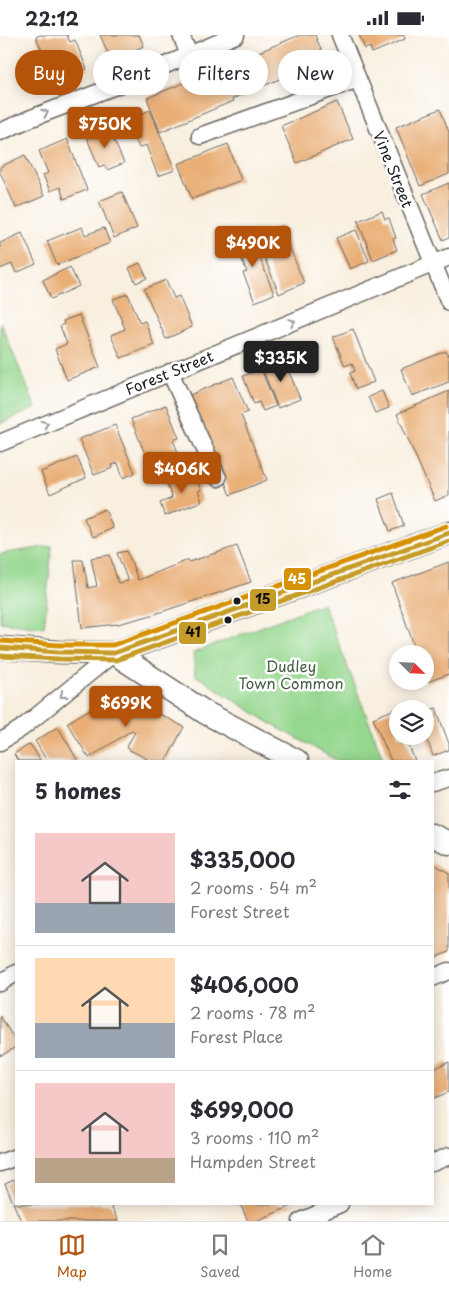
<!DOCTYPE html>
<meta charset="utf-8">
<style>
:root{--surface:#fff;--page:#f2f2f3;--text:#2b2b33;--muted:#7c7c81;--line:#e1e1e2;--accent:#b45309}
body{margin:0;font-family:"Playpen Sans",sans-serif;background:var(--page);color:var(--text);height:100vh;display:flex;flex-direction:column;font-size:19px;white-space:nowrap}
*{box-sizing:border-box;margin:0}
p{font-size:16px;color:var(--muted)}
.icon{flex:none;width:28px;height:28px;fill:none;stroke:currentColor;stroke-width:2;stroke-linecap:round;stroke-linejoin:round}
.map{position:relative;flex:1;overflow:hidden}
.panel{position:absolute;left:15px;top:725px;width:419px;height:445px;display:flex;flex-direction:column;background:var(--surface);border-radius:0px;box-shadow:0 2px 12px #0003}
.panel>*{flex:none}
.hud{position:absolute;left:15px;top:15px;width:420px;height:45px;display:flex;gap:10px}
.needle{width:32px;rotate:114deg}
.fabs{position:absolute;left:389px;top:610px;display:grid;gap:10px}
.fabs a{display:grid;place-items:center;width:45px;height:45px;border-radius:50%;background:var(--surface);box-shadow:0 2px 12px #0003;font-size:25px}
.price{position:absolute;translate:-50% -42px;padding:0 11px;border-radius:5px;background:var(--accent);color:#fff;font-size:16px;line-height:32px;filter:drop-shadow(0 1px 2px #0008)}
.price::after{content:'';position:absolute;left:50%;top:30px;width:15px;height:11px;margin-left:-8px;background:inherit;clip-path:polygon(0 0,100% 0,50% 100%)}
.price.current{background:#222;color:#fff}
ul{padding:0;list-style:none}
li{display:flex;align-items:center;gap:15px;height:125px;padding:0 20px}
li+li{border-top:1px solid var(--line)}
li span{display:grid;place-items:center;flex:none;width:140px;height:100px;border-radius:0px;color:#555}
li>.icon{margin-inline-start:auto}
span .icon{width:60px;height:60px;fill:#fffc;stroke-width:1}
li b{font-size:21px}
h2{display:flex;justify-content:space-between;align-items:center;height:60px;padding:0 20px;font-size:21px}
.chip{padding:0 18px;border-radius:22px;background:var(--surface);box-shadow:0 2px 12px #0003;font-size:18px;line-height:45px}
.chip.current{background:var(--accent);color:#fff}
.status{display:flex;justify-content:space-between;align-items:center;height:35px;padding:0 25px;background:var(--surface);direction:ltr}
.status svg{height:14px;fill:currentColor}
.menu{display:flex;justify-content:space-around;align-items:center;height:70px;border-top:1px solid var(--line);background:var(--surface);font-size:14px;color:var(--muted)}
.menu a{display:grid;justify-items:center;gap:2px}
.menu .current{color:var(--accent)}
.map>svg:first-child{display:block}
.green{fill:#95d78e;stroke:#587a55}
.building{fill:#e9af77}
.lines{fill:none;stroke-linecap:round;stroke-linejoin:round}
.street-casing{stroke:#696660;stroke-width:19}
.secondary-casing{stroke:#696660;stroke-width:25}
.street{stroke:#fff;stroke-width:16}
.secondary{stroke:#fff;stroke-width:22}
.bus-1-casing{stroke:#fff;stroke-width:9}
.bus-2-casing{stroke:#fff;stroke-width:9}
.bus-3-casing{stroke:#fff;stroke-width:9}
.bus-1{stroke:#c69c28;stroke-width:5}
.bus-2{stroke:#c69c28;stroke-width:5}
.bus-3{stroke:#d69104;stroke-width:5}
.oneway{stroke:#999}
.bus-dot{fill:#1c1c1c;stroke:#fff;stroke-width:2}
.labels{text-anchor:middle;dominant-baseline:central;stroke-width:5;stroke-linejoin:round;paint-order:stroke}
.street-label{font-size:15px;fill:#1c1c1c;stroke:#fff}
.park-label{font-size:15px;fill:#465d44;stroke:#fff}
.line-badge{stroke:#fff;stroke-width:2}
.badge-label{font-size:14px;text-anchor:middle;font-weight:bold;fill:#fff}
.pale-badge-label{font-size:14px;text-anchor:middle;font-weight:bold;fill:#111}
</style>
<div class="status"><b>22:12</b><svg viewBox="0 0 49 12"><path d="M0 12V9h3v3zM5 12V6h3v6zM10 12V3h3v9zM15 12V0h3v12zM26 1h20v11H26zM47 4h2v5h-2z"/></svg></div>
<div class="map">
<svg width="449" height="1186" viewBox="0 0 449 1186">
<rect width="100%" height="100%" fill="#fff"/>
<filter id="ink" filterUnits="userSpaceOnUse"><feTurbulence type="fractalNoise" baseFrequency=".02" numOctaves="2"/><feDisplacementMap in="SourceGraphic" scale="10" xChannelSelector="R" yChannelSelector="G"/><feConvolveMatrix kernelMatrix="1 2 1 2 8 2 1 2 1" color-interpolation-filters="sRGB"/></filter>
<filter id="wash" filterUnits="userSpaceOnUse"><feTurbulence type="fractalNoise" baseFrequency=".0096" numOctaves="4" result="noise"/><feDisplacementMap in="SourceGraphic" scale="20" xChannelSelector="R" yChannelSelector="G"/><feGaussianBlur stdDeviation="1.12" result="paint"/><feColorMatrix in="noise" values="0 0 0 0 0 0 0 0 0 0 0 0 0 0 0 0 0 1.4 0 .05"/><feComposite in="paint" operator="in"/></filter>
<g filter="url(#wash)">
<rect width="100%" height="100%" fill="#f8efdf"/>
<!-- green -->
<path class="green" d="M0,287L36,373L0,389Z
M52,511L44,592L0,587V519Z
M323,568L384,726H338L273,690L195,640L193,618Z"/>
<g id="blocks">
<!-- building -->
<path class="building" d="M40,0H67L70,7L75,5L87,34L45,50L34,21L43,18L36,2Z
M100,0H139L144,11L111,25Z
M300,0H315L325,25L232,64L233,66L160,97L147,63Z
M359,0H404L405,4L372,18L370,12L365,14Z
M337,67L353,104L297,128L281,91Z
M440,74L449,97V139L420,151L396,92Z
M150,75L175,135L158,141L146,110L139,113L127,85Z
M108,92L124,128L107,135L104,130L99,132L86,101Z
M67,104L87,155L64,164L60,152L50,156L43,140L48,138L39,116Z
M228,109L241,145L192,164L178,129Z
M25,120L44,161L16,173L0,137V132Z
M449,148V202L443,205L423,159Z
M122,157L137,193L114,203L99,166Z
M382,176L385,184L389,183L396,203L393,204L397,215L373,225L358,186Z
M281,191L304,248L279,259L256,201Z
M82,192L85,200L104,193L110,208L57,230L47,206Z
M356,195L369,226L350,234L336,203Z
M249,196L274,259L255,267L243,238L247,237L233,203Z
M22,198L36,229L16,238L12,229L0,234V208Z
M140,228L147,243L136,248L129,233Z
M70,232L79,251L51,264L43,245Z
M166,245L174,263L179,261L192,292L166,304L144,254Z
M128,259L140,288L145,286L154,310L121,323L111,300L125,294L113,264Z
M79,280L100,332L67,345L55,314L67,309L60,291L64,289L63,286Z
M353,294L374,347L356,354L350,338L355,336L352,328L345,331L333,302Z
M446,316L449,323V347L412,361L401,334Z
M284,324L300,364L278,373L262,333Z
M261,334L276,371L263,376L259,367L254,369L243,341Z
M233,342L248,377L241,380L267,445L230,460L190,360Z
M382,356L389,373L375,378L368,362Z
M449,356V460L435,466L397,379Z
M166,370L179,403L173,405L179,420L161,427L163,430L151,434L131,384Z
M115,390L135,438L123,443L118,428L112,430L113,433L94,440L79,404Z
M77,422L86,443L50,459L41,437Z
M190,436L193,445L196,443L201,455L198,456L202,466L165,481L160,468L172,463L166,446Z
M393,458L404,491L390,496L378,464Z
M105,474L113,493L93,502L84,483Z
M237,511L251,547L152,580L118,589L82,593L74,525H83L88,553L97,551L91,523L110,520L118,548L128,546L117,518L127,516L138,545L188,525L189,527Z
M449,527V639L427,647L425,642V619H417L392,548Z
M118,657L184,692L166,726H151L126,713L135,697L132,695L89,723L67,688Z
M436,673L449,709V715L433,721L425,699V677Z
M395,674L398,682V701H405L415,726H391L373,683Z
M58,692L78,726H47L35,706Z
M30,709L41,726H18L14,719Z
M432,828L449,838V917L432,924Z
M0,981L16,1007V1012L1,1021L0,1019Z
M449,1027V1057L432,1064V1035Z
M16,1144V1169H110L118,1186H21L5,1149Z
M240,1169H296L256,1186H248Z"/>
</g>
</g>
<g filter="url(#ink)">
<use href="#blocks" fill-opacity="0" stroke="#696660" stroke-width="1"/>
<g class="lines">
<!-- street casing -->
<g class="street-casing">
<path id="street" d="M181,0L189,20
M340,0L449,267
M0,97L29,84L126,47L236,0
M200,101L358,44
M170,337L218,443
M0,408L449,222
M0,707L22,693L114,618
M432,748L449,743
M432,943L449,936
M0,948L16,938
M0,1128L16,1122
M432,1128L449,1121
M301,1186L340,1169"/>
</g>
<!-- secondary casing -->
<g class="secondary-casing">
<path id="secondary" d="M0,613L59,617L114,618L449,498
M114,618L206,678L297,726
M432,800L449,808"/>
</g>
<!-- street -->
<use href="#street" class="street"/>
<!-- secondary -->
<use href="#secondary" class="secondary"/>
<!-- bus-1 casing -->
<g class="bus-1-casing">
<path id="bus-1" d="M0,613L59,617L114,618L449,498"/>
</g>
<!-- bus-2 casing -->
<g class="bus-2-casing">
<path id="bus-2" d="M0,621L59,624L116,625L449,506"/>
</g>
<!-- bus-3 casing -->
<g class="bus-3-casing">
<path id="bus-3" d="M1,606L59,610H113L446,491"/>
</g>
<!-- bus-1 -->
<use href="#bus-1" class="bus-1"/>
<!-- bus-2 -->
<use href="#bus-2" class="bus-2"/>
<!-- bus-3 -->
<use href="#bus-3" class="bus-3"/>
</g>
<!-- one-way arrows -->
<defs><path id="oneway-chevron" d="M-2-3.5L2.5 0L-2 3.5" fill="none" stroke-width="1.6" stroke-linecap="round" stroke-linejoin="round" transform="scale(1.25)"/></defs>
<g class="oneway">
<use href="#oneway-chevron" transform="translate(45 78) rotate(-21)"/>
<use href="#oneway-chevron" transform="translate(292 287) rotate(-22)"/>
<use href="#oneway-chevron" transform="translate(45 389) rotate(-23)"/>
<use href="#oneway-chevron" transform="translate(63 660) rotate(141)"/>
</g>
</g>
<!-- markers -->
<g class="bus-dot">
<circle cx="237" cy="566" r="4.5"/>
<circle cx="228" cy="585" r="4.5"/>
</g>
<g class="labels">
<!-- street labels -->
<g class="street-label">
<text transform="translate(394 134) rotate(68)">Vine Street</text>
<text transform="translate(169 337) rotate(-22)">Forest Street</text>
</g>
<!-- park labels -->
<g class="park-label">
<text x="291" y="630">Dudley<tspan x="291" dy="17">Town Common</tspan></text>
</g>
</g>
<g class="line-badge">
<rect x="283" y="532" width="29" height="24" rx="5" fill="#d69104"/>
<rect x="249" y="553" width="28" height="24" rx="5" fill="#c69c28"/>
<rect x="178" y="586" width="29" height="24" rx="5" fill="#c69c28"/>
</g>
<g class="badge-label">
<text x="297" y="549">45</text>
</g>
<g class="pale-badge-label">
<text x="263" y="569">15</text>
<text x="193" y="602">41</text>
</g>
</svg>
<div class="fabs">
<a><svg class="needle" viewBox="-14 -14 28 28"><path d="M0-13l5 13h-10z" fill="#e53935"/><path d="M0 13l5-13h-10z" fill="#7c7c81"/></svg></a>
<a><svg class="icon" aria-label="layers" viewBox="0 0 24 24"><path d="M12 4l9 5-9 5-9-5zM3 14l9 5 9-5"/></svg></a>
</div>
<b class="price" style="left:105px;top:114px">$750K</b>
<b class="price" style="left:253px;top:233px">$490K</b>
<b class="price current" style="left:281px;top:348px">$335K</b>
<b class="price" style="left:182px;top:459px">$406K</b>
<b class="price" style="left:126px;top:693px">$699K</b>
<div class="hud">
<a class="chip current">Buy</a>
<a class="chip">Rent</a>
<a class="chip">Filters</a>
<a class="chip">New</a>
</div>
<section class="panel">
<h2>5 homes<svg class="icon" aria-label="filters" viewBox="0 0 24 24"><path d="M4 7h16M4 17h16"/><circle cx="9" cy="7" r="2"/><circle cx="15" cy="17" r="2"/></svg></h2>
<ul>
<li><span style="background:linear-gradient(#f6c9c9 70%,#9aa5b1 0)"><svg class="icon" aria-label="home" viewBox="0 0 24 24"><path d="M3 11l9-7 9 7M6 9v11h12V9"/></svg></span><div><b>$335,000</b><p>2 rooms · 54 m²</p><p>Forest Street</p></div></li>
<li><span style="background:linear-gradient(#ffd9b3 65%,#9aa5b1 0)"><svg class="icon" aria-label="home" viewBox="0 0 24 24"><path d="M3 11l9-7 9 7M6 9v11h12V9"/></svg></span><div><b>$406,000</b><p>2 rooms · 78 m²</p><p>Forest Place</p></div></li>
<li><span style="background:linear-gradient(#f6c9c9 75%,#b9a48a 0)"><svg class="icon" aria-label="home" viewBox="0 0 24 24"><path d="M3 11l9-7 9 7M6 9v11h12V9"/></svg></span><div><b>$699,000</b><p>3 rooms · 110 m²</p><p>Hampden Street</p></div></li>
</ul>
</section>
</div>
<nav class="menu">
<a class="current"><svg class="icon" aria-label="map" viewBox="0 0 24 24"><path d="M3 6l6-2 6 2 6-2v14l-6 2-6-2-6 2zM9 4v14M15 6v14"/></svg>Map</a>
<a><svg class="icon" aria-label="saved" viewBox="0 0 24 24"><path d="M7 4h10v16l-5-4-5 4z"/></svg>Saved</a>
<a><svg class="icon" aria-label="home" viewBox="0 0 24 24"><path d="M3 11l9-7 9 7M6 9v11h12V9"/></svg>Home</a>
</nav>
